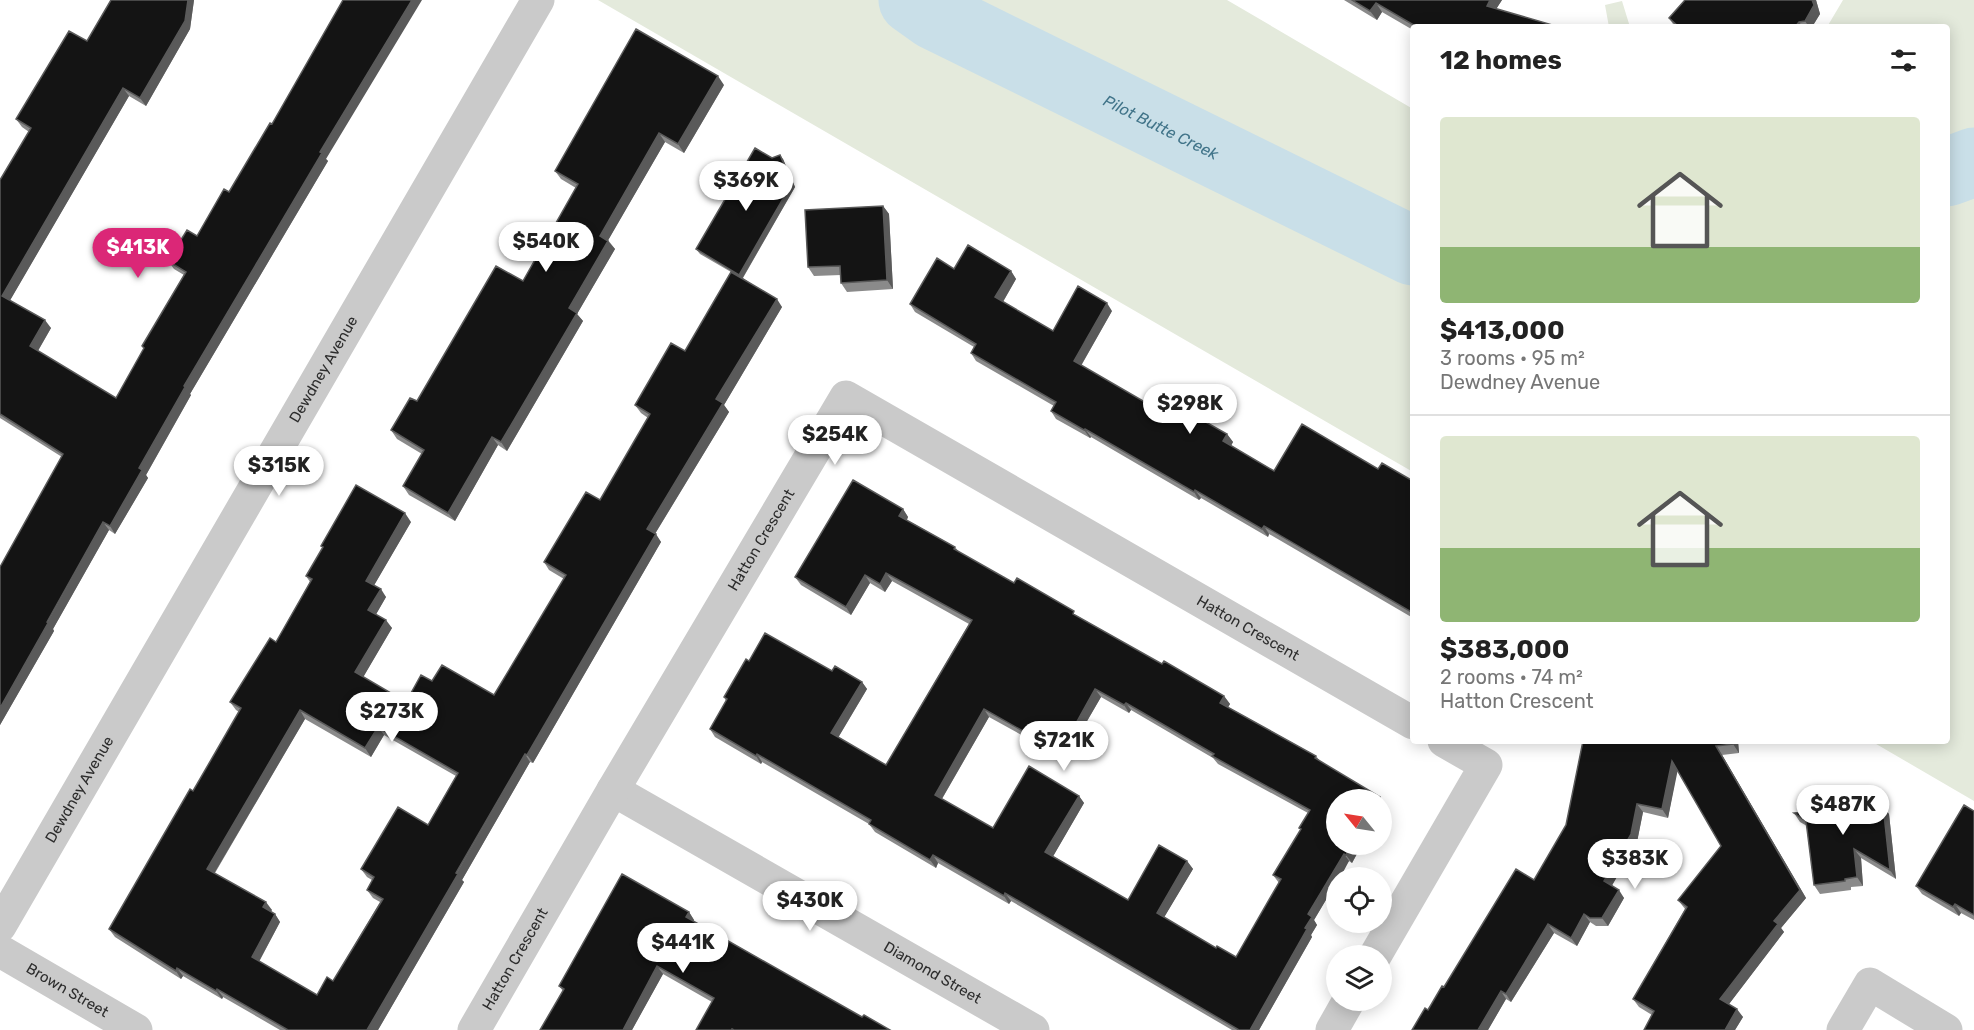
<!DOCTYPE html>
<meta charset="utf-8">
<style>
:root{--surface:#fff;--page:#f6f6f6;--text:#222;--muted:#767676;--line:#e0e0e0;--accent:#db2777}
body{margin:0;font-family:Rubik,sans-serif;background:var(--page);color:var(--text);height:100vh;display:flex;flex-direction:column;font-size:22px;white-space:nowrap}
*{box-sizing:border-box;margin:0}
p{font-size:20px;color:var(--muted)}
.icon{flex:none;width:33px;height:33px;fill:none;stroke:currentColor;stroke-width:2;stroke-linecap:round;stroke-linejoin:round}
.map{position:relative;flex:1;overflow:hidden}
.panel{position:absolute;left:1410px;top:24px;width:540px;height:720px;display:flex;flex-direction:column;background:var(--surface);border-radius:6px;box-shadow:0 3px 15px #0003}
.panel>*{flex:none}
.needle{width:39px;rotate:300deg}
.tools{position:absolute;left:1326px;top:789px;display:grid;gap:12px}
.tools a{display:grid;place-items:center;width:66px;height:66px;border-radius:50%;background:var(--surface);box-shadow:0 3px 15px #0003;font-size:30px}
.price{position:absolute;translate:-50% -51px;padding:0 14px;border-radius:21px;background:#fff;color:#222;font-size:20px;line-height:39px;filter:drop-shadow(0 2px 3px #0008)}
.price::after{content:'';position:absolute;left:50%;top:36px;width:18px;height:14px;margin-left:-9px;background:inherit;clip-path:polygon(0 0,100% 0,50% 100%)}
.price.on{background:var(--accent);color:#fff}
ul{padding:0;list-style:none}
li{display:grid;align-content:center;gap:12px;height:318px;padding:0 30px}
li+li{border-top:2px solid var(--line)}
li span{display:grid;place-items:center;height:186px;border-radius:6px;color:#555}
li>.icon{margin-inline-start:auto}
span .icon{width:108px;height:108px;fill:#fffc;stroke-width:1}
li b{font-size:26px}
h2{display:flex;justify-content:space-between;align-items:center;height:72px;padding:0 30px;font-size:26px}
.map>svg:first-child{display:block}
.green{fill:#e4eadc}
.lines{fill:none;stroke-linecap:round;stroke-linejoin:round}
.river{stroke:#c9dfe8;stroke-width:69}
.minor{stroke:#cacaca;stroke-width:33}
.tertiary{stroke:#cacaca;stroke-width:33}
.wall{fill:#8a8a8a;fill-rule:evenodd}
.shaded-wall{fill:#5a5a5a}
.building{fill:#141414;stroke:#5a5a5a;stroke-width:1.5;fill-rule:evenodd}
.labels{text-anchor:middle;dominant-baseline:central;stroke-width:6;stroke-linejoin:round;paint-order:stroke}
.street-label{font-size:15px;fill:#2d2d2d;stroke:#fff}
.water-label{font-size:16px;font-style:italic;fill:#417489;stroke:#fff}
</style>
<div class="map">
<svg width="1974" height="1030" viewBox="0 0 1974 1030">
<rect width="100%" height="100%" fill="#fff"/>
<!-- green -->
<path class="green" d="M598,0H1227L1413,109V472Z
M1843,0H1974V801L1871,741H1947V27H1827Z
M1622,1L1630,27H1609L1605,5Z"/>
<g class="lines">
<!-- river -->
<g class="river">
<path id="s1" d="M913,0L934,15L1413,251"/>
<path d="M1947,172L1974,162"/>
</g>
<!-- minor -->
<g class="minor">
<path id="s2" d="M613,790L1033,1030"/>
<path id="s3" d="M0,951L136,1030"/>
<path d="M1375,956L1486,765L1444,741"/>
<path id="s4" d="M474,1030L613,790L846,397L1413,723"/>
<path d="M1332,1030L1349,1000"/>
<path d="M1843,1030L1870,984L1946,1030"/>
</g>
<!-- tertiary -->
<path class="tertiary" id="s5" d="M0,926L538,0"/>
</g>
<!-- wall -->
<path class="wall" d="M111,0H194L190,29L146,106L129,96L10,300L51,328L38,351L116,398L144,349L142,346L184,275L174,269L168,261L197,236L229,192L326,159L328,161L190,394L191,395L146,475L148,478L115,534L109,530L53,629L54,631L0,725V567L62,457L0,418V180L29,132L22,127L16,119L87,41Z
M1344,0H1502L1496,9L1559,27H1413V30L1382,12L1377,20Z
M1685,0H1816L1820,14L1812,27H1675L1669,18Z
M724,85L684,153L665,142L608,240L615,249L577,314L583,321L507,451L498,445L455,521L409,495L403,486L422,454L397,439L391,430L523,281L576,188L561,179L555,171Z
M772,158L783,159L795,187L743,278L782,307L724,405L729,412L655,534L661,542L533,763L530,762L462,880L464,882L378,1030H280L223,997L222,999L183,976L181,979L115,937L109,929L193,791L239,712L236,710L230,702L276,642L310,582L306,576L323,548L321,546L411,522L374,585L386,597L376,614L392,628L363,677L406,702L432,681L494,695L564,579L549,570L544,562L600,500L648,418L641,413L635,405L685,351L731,272L700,254L696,249ZM305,719L371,757L384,735L456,776L428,825L361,869L367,877L372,880L367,890L373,898L380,902L333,981L317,995L259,962L280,922L275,914L270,912L272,910L215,873Z
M883,206L889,214L893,289L847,292L841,283V275L814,276L808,267Z
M954,269L1011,271L1016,279L1003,302L1053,331L1112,311L1081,366L1174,419L1227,434L1233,442L1231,446L1274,471L1378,469L1413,481V618L1269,534L1268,537L1201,498L1199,500L1091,437L1090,438L1056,419L1051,411L1054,406L976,361L971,353L974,347L915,312L910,304Z
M903,509L908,517L907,520L955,547L959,552L1014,583L1079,617L1162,664L1224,696L1230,704L1228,707L1316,756L1320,761L1385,804L1352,863L1349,861L1336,878V883L1314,920L1317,925L1311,935L1312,937L1259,1030H1232L1011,901L1009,904L938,863L936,868L875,832L869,824L762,762L761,764L715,737L710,729L726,701L724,697L749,661L832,671L862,682L867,689L838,738L886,765L969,624L892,581L885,592L870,583L851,615L801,585L795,577ZM1101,697L1129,713L1131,710L1213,758L1218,764L1308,813L1299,828L1301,829L1273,875L1279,883L1236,957L1216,948L1164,917L1193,869L1187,861L1128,900L1053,856L1084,803L1079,796L993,828L942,799L989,717L1065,759Z
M1583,741H1738L1739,753L1722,755L1806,898L1781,928L1784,932L1729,1004L1743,1017L1735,1030H1644L1652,1015L1639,1007L1633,999L1685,909L1678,900L1721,846L1677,770L1668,818L1643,812L1637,842L1612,885L1624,898L1608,926H1596L1590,922L1577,946L1554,933L1511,1002L1506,999L1488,1030H1412L1444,987L1534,880L1566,825Z
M1852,801L1853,808L1889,814L1896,879L1861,858L1863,886L1851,887V890L1820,894L1814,885L1807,826L1800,822L1794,813L1805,812Z
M1974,811V920L1961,913L1959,916L1922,894L1916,886Z
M689,912L694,920L693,921L862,1017L890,1030H696L712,1002L663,974L632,1030H540L563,991L559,986Z"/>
<!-- shaded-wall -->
<path class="shaded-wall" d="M188,0H194L190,29L146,106L140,98Z
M412,0H422L326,159L328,161L190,394L191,395L146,475L148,478L115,534L110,526L139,468L184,386L320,152Z
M1490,0H1502L1493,14L1487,6Z
M1812,0H1816L1820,14L1812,27H1809L1805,21Z
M1376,3L1382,12L1377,20L1370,11Z
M1799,22L1803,27H1795Z
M718,76L724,85L684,153L678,144Z
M123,88L129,96L8,304L2,296Z
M659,133L665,142L606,244L600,236Z
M780,155L783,159L795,187L742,279L739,275Z
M883,206L889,214L893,289L887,280Z
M608,241L615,249L577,314L583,321L507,451L501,442L569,308Z
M1011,271L1016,279L1001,305L995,297Z
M777,299L782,307L724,405L729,412L653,537L647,529L716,399Z
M1107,303L1112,311L1079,369L1074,361Z
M45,320L51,328L36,354L30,346Z
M1085,429L1091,437L1090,438L1084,430Z
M1227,434L1233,442L1229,449L1223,441Z
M492,437L498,445L455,521L448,513Z
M1195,490L1201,498L1199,500L1194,492Z
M903,509L908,517L905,523L899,516Z
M405,513L411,522L372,589L366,581Z
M103,522L109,530L53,629L54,631L0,725V708Z
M1264,526L1269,534L1268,537L1262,529Z
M656,534L661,542L533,763L527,755Z
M886,573L892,581L885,592L880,584Z
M865,575L870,583L851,615L846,607Z
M381,589L386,597L374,618L368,610Z
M386,620L392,628L361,681L355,672Z
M862,682L867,689L836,741L831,733Z
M1095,689L1101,697L1065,759L1060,752Z
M1224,696L1230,704L1226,711L1220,703Z
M1126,703L1131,710L1129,713L1124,705Z
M984,709L989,717L940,802L935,795Z
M300,710L305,719L212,877L207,869Z
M378,727L384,735L371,757L365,748Z
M1733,741H1738L1739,753L1733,744Z
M1716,746L1722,755L1806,898L1781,928L1784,932L1726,1008L1720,999L1774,921Z
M525,754L530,762L462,880L464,882L378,1030H367Z
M757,754L762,762L761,764L756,756Z
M1672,761L1678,769L1668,818L1662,809Z
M1846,792L1852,801L1854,817L1848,808Z
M1079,796L1084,803L1051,860L1045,852Z
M1380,797L1385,804L1382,811V800H1378Z
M1637,804L1643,812L1637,842L1610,889L1604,881Z
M1883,805L1889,814L1896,879L1890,870Z
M1352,844H1362L1352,863L1346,855Z
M1854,849L1861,858L1863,886L1857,877Z
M1344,854L1349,861L1340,878H1336V883L1314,920L1317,925L1311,935L1312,937L1259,1030H1250L1308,914Z
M933,855L938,863L936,868L930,860Z
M1187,861L1193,869L1162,921L1157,913Z
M1619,890L1624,898L1608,926L1602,918Z
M1005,893L1011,901L1009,904L1004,896Z
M266,902L272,910L268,915L263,907Z
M1955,904L1961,913L1959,916L1953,907Z
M689,912L694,920L691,925L686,917Z
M275,914L280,922L257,965L252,957Z
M1584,914L1590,922L1577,946L1571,938Z
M1548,924L1554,933L1511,1002L1506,994Z
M657,966L663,974L632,1030H623Z
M177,968L183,976L181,979L176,971Z
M217,989L223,997L222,999L216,991Z
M1501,991L1506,999L1488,1030H1478Z
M1737,1009L1743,1017L1735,1030H1725Z"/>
<!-- building -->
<path class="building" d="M111,0H188L185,21L140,98L123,88L2,296L45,320L30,346L116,398L144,348L142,346L186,272L168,261L187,230L197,236L224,189L229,192L270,123L272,124L343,0H412L320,152L322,153L184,386L185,387L139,468L142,470L110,526L103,522L47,622L48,623L0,708V567L63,454L0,414V180L31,128L16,119L69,31L87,41Z
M1352,0H1490L1487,6L1559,27H1417L1376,3L1370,11Z
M1685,0H1812L1814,5L1805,21L1799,22L1795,27H1679L1669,18Z
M636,29L718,76L678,144L659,133L600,236L608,241L569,308L577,313L501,442L492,437L448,513L403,486L424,450L391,430L410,398L417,401L496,266L523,281L578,184L555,171Z
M755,148L772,158L780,155L792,183L739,275L696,249Z
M883,206L887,280L841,283L840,266L808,267L805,210Z
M968,245L1011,271L995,297L1053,331L1078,286L1107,303L1074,361L1174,419L1181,408L1227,434L1223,441L1274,471L1302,424L1378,469L1382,463L1413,481V613L1264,526L1262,529L1195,490L1194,492L1085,429L1084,430L1051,411L1056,402L971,353L976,344L910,304L937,258L954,269Z
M731,272L777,299L716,399L723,403L647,529L656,534L527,755L525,754L456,873L458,874L367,1030H288L217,989L216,991L177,968L176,971L109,929L190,789L193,791L241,708L230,702L270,638L276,642L312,579L306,576L323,547L321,546L356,485L405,513L366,581L381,589L368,610L386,620L355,672L406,702L421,675L432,681L442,665L494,695L566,575L544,562L586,492L600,500L650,414L635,405L671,343L685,351ZM300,710L365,748L378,727L458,773L428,825L398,807L361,869L374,877L367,890L383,899L333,981L327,977L317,995L252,957L275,914L263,907L266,902L207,869Z
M853,480L903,509L899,516L955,547L954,549L1014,583L1017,578L1074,611L1073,614L1162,664L1164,661L1224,696L1220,703L1316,756L1315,758L1380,797L1378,800H1336V844H1352L1346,855L1344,854L1308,914L1312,917L1305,928L1307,929L1250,1030H1239L1005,893L1004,896L933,855L930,860L869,824L871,820L757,754L756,756L710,729L727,699L724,697L746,659L749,661L765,633L832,671L835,666L862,682L831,733L886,765L972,620L886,573L880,584L865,575L846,607L795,577ZM1095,689L1124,705L1126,703L1214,754L1212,756L1310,810L1299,828L1301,829L1273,875L1281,879L1236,957L1217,946L1216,948L1157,913L1187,861L1159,845L1128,900L1045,852L1079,796L1029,766L993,828L935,795L984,709L1060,752Z
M1583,741H1733V744L1716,746L1800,890L1774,921L1778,924L1720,999L1737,1009L1725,1030H1644L1654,1011L1633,999L1687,907L1678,900L1721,846L1672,761L1662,809L1637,804L1631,834L1604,881L1619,890L1602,918H1590L1584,914L1571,938L1548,924L1506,994L1501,991L1478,1030H1412L1425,1008L1428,1010L1442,986L1444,987L1516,869L1534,880L1566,825Z
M1846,792L1848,808L1883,805L1890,870L1854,849L1857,877L1845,879V881L1814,885L1806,821L1794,813L1805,812L1803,797Z
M1964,805L1974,811V915L1955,904L1953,907L1916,886Z
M622,874L689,912L686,917L862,1017L864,1015L890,1030H734L732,1029L731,1030H696L714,998L657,966L623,1030H540L564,989L559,986Z"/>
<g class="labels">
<!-- street labels -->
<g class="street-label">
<text stroke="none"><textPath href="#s5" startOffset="644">Dewdney Avenue</textPath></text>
<text stroke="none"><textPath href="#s4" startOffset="568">Hatton Crescent</textPath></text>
<text stroke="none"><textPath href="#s4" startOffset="1198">Hatton Crescent</textPath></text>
<text stroke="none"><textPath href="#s5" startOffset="158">Dewdney Avenue</textPath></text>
<text stroke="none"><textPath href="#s4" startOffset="82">Hatton Crescent</textPath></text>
<text stroke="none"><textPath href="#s2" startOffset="368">Diamond Street</textPath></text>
<text stroke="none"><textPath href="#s3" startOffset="78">Brown Street</textPath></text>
</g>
<!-- water labels -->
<g class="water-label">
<text stroke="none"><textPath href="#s1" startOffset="279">Pilot Butte Creek</textPath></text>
</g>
</g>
</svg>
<div class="tools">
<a><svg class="needle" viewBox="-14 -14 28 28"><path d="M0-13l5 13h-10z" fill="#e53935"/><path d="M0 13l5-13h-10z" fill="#767676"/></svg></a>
<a><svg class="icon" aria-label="locate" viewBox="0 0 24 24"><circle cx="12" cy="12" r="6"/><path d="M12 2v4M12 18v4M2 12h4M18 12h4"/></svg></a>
<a><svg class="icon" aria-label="layers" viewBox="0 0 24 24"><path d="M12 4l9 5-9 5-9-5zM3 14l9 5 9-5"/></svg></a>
</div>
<b class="price" style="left:746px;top:212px">$369K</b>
<b class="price" style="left:546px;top:273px">$540K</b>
<b class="price on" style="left:138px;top:279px">$413K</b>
<b class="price" style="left:1190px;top:435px">$298K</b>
<b class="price" style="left:835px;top:466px">$254K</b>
<b class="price" style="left:279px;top:497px">$315K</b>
<b class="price" style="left:392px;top:743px">$273K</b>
<b class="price" style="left:1064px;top:772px">$721K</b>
<b class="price" style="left:1843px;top:836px">$487K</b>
<b class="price" style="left:1635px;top:890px">$383K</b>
<b class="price" style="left:810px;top:932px">$430K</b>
<b class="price" style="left:683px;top:974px">$441K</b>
<section class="panel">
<h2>12 homes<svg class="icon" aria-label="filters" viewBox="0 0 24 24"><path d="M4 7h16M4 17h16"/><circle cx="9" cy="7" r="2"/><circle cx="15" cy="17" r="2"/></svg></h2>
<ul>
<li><span style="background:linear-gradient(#dfe7d0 70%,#8fb573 0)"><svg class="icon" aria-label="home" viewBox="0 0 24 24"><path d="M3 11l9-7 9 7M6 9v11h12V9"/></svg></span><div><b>$413,000</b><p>3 rooms · 95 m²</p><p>Dewdney Avenue</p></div></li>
<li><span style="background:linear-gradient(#dfe7d0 60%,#8fb573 0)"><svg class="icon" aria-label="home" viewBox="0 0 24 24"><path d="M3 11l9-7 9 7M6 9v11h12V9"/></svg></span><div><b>$383,000</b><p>2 rooms · 74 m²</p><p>Hatton Crescent</p></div></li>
</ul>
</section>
</div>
